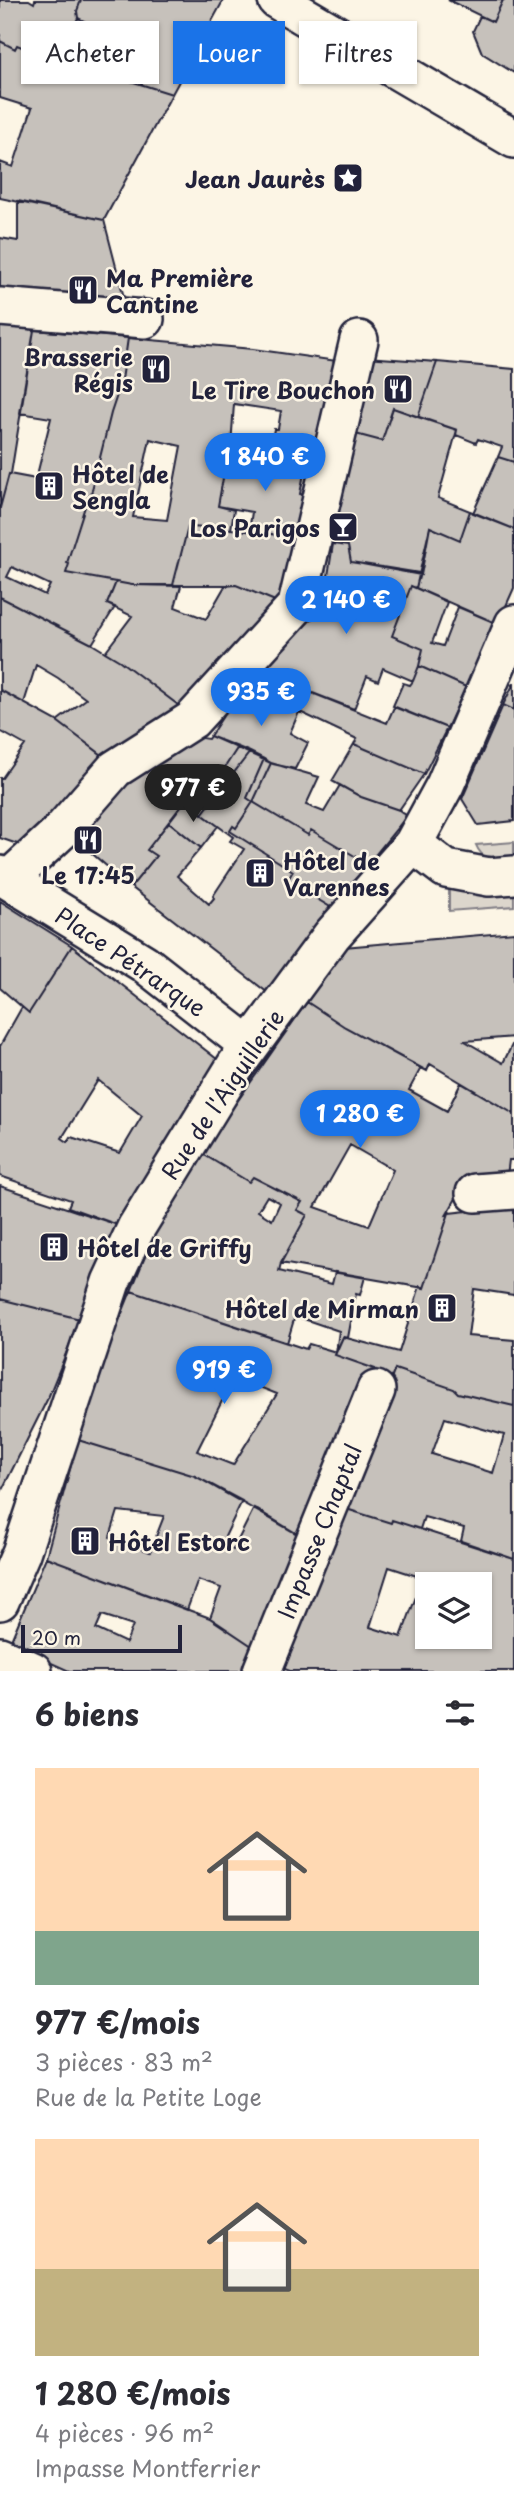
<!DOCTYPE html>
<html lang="fr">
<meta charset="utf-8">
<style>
:root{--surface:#fff;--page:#f2f2f3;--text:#2b2b33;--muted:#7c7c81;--accent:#1a73e8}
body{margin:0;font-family:"Playpen Sans",sans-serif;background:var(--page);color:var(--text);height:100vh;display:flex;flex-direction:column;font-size:26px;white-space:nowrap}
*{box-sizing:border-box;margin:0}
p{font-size:23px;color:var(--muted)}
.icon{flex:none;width:38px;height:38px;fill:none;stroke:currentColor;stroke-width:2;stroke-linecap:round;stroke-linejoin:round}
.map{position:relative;height:1671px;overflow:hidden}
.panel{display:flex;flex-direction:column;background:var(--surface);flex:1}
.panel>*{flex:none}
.top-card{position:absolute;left:21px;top:21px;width:472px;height:63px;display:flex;gap:14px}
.tools{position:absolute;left:415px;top:1572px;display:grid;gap:14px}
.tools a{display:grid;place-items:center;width:77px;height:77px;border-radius:0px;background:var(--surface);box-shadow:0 2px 5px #0004;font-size:35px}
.scale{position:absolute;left:21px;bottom:18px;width:161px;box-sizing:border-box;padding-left:7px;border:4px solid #22223b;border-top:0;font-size:19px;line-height:24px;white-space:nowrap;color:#22223b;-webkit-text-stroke:5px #fcf5e5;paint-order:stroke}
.price{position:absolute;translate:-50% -60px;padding:0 16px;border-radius:24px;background:var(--accent);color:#fff;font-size:23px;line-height:46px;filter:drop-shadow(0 2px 4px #0008)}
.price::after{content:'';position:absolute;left:50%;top:42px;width:21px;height:16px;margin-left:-10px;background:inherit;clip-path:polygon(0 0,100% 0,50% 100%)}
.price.on{background:#222;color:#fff}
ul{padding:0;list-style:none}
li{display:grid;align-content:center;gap:14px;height:371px;padding:0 35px}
li span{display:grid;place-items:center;height:217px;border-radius:0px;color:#555}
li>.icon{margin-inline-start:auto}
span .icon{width:126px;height:126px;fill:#fffc;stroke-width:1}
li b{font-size:30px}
h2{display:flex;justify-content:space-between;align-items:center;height:84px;padding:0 35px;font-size:30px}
.pill{padding:0 24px;border-radius:0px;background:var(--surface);box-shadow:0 2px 5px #0004;font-size:24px;line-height:63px}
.pill.on{background:var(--accent);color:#fff}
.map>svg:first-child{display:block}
.green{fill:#dcd6cc;stroke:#7f7c84;stroke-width:2}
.building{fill:#c6c1bb;stroke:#22223b;stroke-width:2;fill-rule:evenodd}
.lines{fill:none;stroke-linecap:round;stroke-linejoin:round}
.pedestrian-casing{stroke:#22223b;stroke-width:42}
.pedestrian{stroke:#fcf5e5;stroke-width:37}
.labels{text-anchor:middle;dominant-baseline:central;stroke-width:5;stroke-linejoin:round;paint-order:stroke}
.poi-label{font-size:23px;font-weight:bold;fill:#22223b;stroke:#fcf5e5;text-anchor:end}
.street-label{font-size:23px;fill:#22223b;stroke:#fcf5e5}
</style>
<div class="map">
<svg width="514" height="1671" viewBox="0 0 514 1671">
<rect width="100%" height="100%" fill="#fcf5e5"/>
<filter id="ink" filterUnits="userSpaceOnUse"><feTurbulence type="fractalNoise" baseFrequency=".0143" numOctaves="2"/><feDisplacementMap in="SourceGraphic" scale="14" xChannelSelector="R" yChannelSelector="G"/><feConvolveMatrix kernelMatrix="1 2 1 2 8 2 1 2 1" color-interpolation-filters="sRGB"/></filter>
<g filter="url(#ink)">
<!-- green -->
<path class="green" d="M514,842V857C497,859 483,863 476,845Z
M449,887L476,893L514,891V906L449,911Z"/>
<!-- building -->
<path class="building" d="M0,0H29L34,3L35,0H81L77,11L78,18L60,55L57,54L54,60L17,45L15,49L0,41Z
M81,0H222L223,1L172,94L105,73L126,43L78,18L77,11Z
M448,0H503L493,22Z
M503,0H514V73L482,53L473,31L480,16L493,22Z
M0,41L15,49L17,45L54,60L57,54L105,73L172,94L104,220L0,198V162L13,167L32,108L0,98Z
M18,201L104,220L128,313L0,297V238L18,241Z
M0,323L34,330L11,474H9L0,508Z
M34,330L128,338L122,380L111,413L91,494L88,497L67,563L69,564L66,573L116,582L107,604L115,607L92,644L0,597V508L9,474L36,479L51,418L20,413ZM12,567L50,585L45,595L7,577Z
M128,338L253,349L344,362L320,447L310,444L305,468L268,459L274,429H278L281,411L234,404L231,446L229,445L218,506L234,510L231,529L188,527L173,585H132L66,573L69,564L67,563L88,497L91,494L111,413L122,380ZM150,439L181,446L167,520L133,517Z
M365,357L437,362L418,417L393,408L382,441L348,432Z
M437,362L514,369V462L498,457L502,447L478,439L476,443L456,435L457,430L418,417Z
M393,408L457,430L438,498L470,511L460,540L430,527L421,575L351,562L348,546L333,544L331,516L348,432L382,441Z
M229,445L268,459L305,468L300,494L309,496L301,538L249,531L252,512L218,506Z
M498,457L514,462V529L473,513Z
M470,511L514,529V588L498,624L416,588L430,527L460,540Z
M188,527L231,529L301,538L280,603L236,585H173Z
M333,544L348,546L351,562L420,573L416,588L411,586L392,636L423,649L419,666L413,681L383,668L378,681L367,676L354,709L292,685L283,704L246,681L323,608Z
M116,582L132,585L181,586L175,607L206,619L225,586L236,585L280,603L182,708L120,661L105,652L132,616L107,604Z
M411,586L447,602L432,643L443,646L458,607L498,624L466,687L419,666L423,649L392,636Z
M0,597L92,644L120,661L182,708L106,758L57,721L86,699L58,678L36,665L24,703L0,690Z
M419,666L466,687L447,728L393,706L403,683L410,685L413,681Z
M246,681L299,712L290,733L308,743L295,769L273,764L210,736Z
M514,683V710L503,705Z
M292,685L387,723L394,707L447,728L424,774L354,744L357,739L283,704Z
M0,690L57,721L106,758L26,847L0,838V778H2L25,745L0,731Z
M503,705L514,710V821L478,825L462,799Z
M182,735L208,739L210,736L238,747L197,810L185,801L147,850L156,856L131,887L74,838L95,810Z
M354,744L424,774L399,810L361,797L332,781Z
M238,747L250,752L202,814L197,810Z
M250,752L264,759L247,798L253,802L236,828L233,826L230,831L293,871L287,881L332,908L272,996L131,887L156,856L147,850L169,822L201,848L177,876L209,904L214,898L213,896L244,849L230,841L233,837L202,814Z
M264,759L271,763L253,802L247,798Z
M271,763L319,777L306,805L324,812L340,785L361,797L399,810L407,816L368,864L311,830L308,835L253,802Z
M185,801L218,826L201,848L169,822Z
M253,802L308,835L311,830L368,864L332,908L287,881L293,871L230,831L233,826L236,828Z
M0,901L72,946L29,1013L0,988Z
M514,932V1037L465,1041L503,1063L514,1041V1114L430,1064L427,1071L345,1027L307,1002L344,947Z
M72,946L222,1063L125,1212L121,1215L118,1225L68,1207L71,1200L0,1176V1046L22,1007L29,1013ZM98,1080L142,1116L120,1153L71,1137L68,1142L62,1138Z
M307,1002L345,1027L421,1068L409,1090L447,1111L461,1083L514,1114V1156L513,1160H509L507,1176L466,1181L447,1214L449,1213L424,1288L281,1263L307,1215L297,1210L302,1202L253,1177L249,1182L201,1153ZM350,1145L393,1170L369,1226L315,1207Z
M201,1153L249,1182L253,1177L302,1202L297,1210L307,1215L281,1263L279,1271L332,1284L335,1272L365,1277L360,1295L356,1294L348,1338L343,1337L336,1352L339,1331L295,1316L287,1343L131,1291L160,1220ZM267,1196L280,1203L272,1220L258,1211Z
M0,1186L118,1225L80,1319L0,1299Z
M514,1206V1295L474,1289L468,1336L514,1340V1406L458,1393L454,1389L395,1369L389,1385L372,1379L375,1369L335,1355L343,1337L399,1352L420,1286L424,1288L449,1213Z
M131,1291L306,1349L309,1344L336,1352L335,1355L375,1369L299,1535L195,1476L78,1440L96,1378ZM234,1377L277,1394L233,1465L197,1451Z
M0,1299L80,1319L48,1398L0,1494Z
M395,1369L454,1389L458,1393L514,1406V1559L461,1541L464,1528L424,1517L420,1529L392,1520L391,1523L340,1507ZM445,1418L504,1435L493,1473L432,1454Z
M78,1440L195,1476L242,1501L221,1545L233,1550L254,1508L299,1535L255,1648L210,1618L221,1588L198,1580L187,1610L46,1557ZM118,1511L164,1516L150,1552L110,1537Z
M340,1507L391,1523L392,1520L420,1529L514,1559V1671H290L279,1667ZM389,1567L423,1578L401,1637L370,1627ZM427,1584H480V1636H427Z
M46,1557L210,1618L255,1648L245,1671H69L18,1648L12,1642V1638ZM102,1615L133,1625L126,1643L96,1629Z"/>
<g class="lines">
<!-- pedestrian casing -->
<g class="pedestrian-casing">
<path id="pedestrian" d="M277,0L514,139
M0,307L145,319
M413,844L446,869L489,877L514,875
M0,875L145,964L250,1046
M8,880L60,832L115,769L192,720L297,605L359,340
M475,1193L514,1190
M0,1601L21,1553L111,1282L136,1228L236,1065L332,935L413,844L445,785L514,624
M0,1656L33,1671
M262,1671L376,1390"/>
</g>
<!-- pedestrian -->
<use href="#pedestrian" class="pedestrian"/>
</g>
</g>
<!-- icons -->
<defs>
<g id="sight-square" transform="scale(1.575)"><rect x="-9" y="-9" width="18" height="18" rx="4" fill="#22223b" stroke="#fcf5e5"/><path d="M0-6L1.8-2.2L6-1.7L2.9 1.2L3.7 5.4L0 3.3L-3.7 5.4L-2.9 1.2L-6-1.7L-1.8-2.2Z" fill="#fff"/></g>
<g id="restaurant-square" transform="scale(1.575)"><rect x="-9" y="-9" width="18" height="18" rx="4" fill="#22223b" stroke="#fcf5e5"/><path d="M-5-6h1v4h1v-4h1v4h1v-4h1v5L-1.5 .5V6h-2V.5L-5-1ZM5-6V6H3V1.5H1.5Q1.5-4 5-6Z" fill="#fff"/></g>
<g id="building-square" transform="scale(1.575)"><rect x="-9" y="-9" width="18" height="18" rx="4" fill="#22223b" stroke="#fcf5e5"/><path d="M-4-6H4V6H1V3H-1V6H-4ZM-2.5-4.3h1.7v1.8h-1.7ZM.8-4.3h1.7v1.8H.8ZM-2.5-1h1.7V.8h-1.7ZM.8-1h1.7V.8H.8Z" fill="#fff"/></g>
<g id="bar-square" transform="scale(1.575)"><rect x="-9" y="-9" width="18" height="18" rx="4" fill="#22223b" stroke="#fcf5e5"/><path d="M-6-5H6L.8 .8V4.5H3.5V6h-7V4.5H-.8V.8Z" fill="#fff"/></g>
</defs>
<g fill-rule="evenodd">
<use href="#sight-square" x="348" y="178"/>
<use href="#restaurant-square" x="83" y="290"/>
<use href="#restaurant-square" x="156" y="369"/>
<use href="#restaurant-square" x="398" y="389"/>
<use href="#building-square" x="49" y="486"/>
<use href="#bar-square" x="343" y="527"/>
<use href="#restaurant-square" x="88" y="840"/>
<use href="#building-square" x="260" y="873"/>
<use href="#building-square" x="54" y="1247"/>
<use href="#building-square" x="442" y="1308"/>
<use href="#building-square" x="85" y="1541"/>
</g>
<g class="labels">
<!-- poi labels -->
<g class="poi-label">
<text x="325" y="178">Jean Jaurès</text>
<text x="106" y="277" text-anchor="start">Ma Première<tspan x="106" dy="26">Cantine</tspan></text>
<text x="133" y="356">Brasserie<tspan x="133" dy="26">Régis</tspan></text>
<text x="375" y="389">Le Tire Bouchon</text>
<text x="72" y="473" text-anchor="start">Hôtel de<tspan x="72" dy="26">Sengla</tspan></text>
<text x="320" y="527">Los Parigos</text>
<text x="283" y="860" text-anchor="start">Hôtel de<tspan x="283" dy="26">Varennes</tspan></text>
<text x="88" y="874" text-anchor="middle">Le 17:45</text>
<text x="77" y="1247" text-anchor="start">Hôtel de Griffy</text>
<text x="419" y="1308">Hôtel de Mirman</text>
<text x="108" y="1541" text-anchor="start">Hôtel Estorc</text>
</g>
<!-- street labels -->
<g class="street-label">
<text transform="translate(131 961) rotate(34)">Place Pétrarque</text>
<text transform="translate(222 1094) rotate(-56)">Rue de l'Aiguillerie</text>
<text transform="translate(319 1531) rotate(-68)">Impasse Chaptal</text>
</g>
</g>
</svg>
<div class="tools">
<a><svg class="icon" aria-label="layers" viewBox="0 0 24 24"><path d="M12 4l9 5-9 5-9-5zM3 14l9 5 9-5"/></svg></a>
</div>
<div class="scale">20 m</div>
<b class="price" style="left:265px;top:493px">1 840 €</b>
<b class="price" style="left:346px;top:636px">2 140 €</b>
<b class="price" style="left:261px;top:728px">935 €</b>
<b class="price on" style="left:193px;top:824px">977 €</b>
<b class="price" style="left:360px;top:1150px">1 280 €</b>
<b class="price" style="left:224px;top:1406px">919 €</b>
<div class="top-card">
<a class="pill">Acheter</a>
<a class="pill on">Louer</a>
<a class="pill">Filtres</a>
</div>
</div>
<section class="panel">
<h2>6 biens<svg class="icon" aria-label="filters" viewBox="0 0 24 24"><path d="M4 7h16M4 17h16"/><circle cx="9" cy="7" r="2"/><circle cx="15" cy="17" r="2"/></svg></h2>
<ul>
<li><span style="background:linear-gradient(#ffd9b3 75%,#7fa58c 0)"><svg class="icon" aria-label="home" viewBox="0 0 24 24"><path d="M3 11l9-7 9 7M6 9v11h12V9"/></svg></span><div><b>977 €/mois</b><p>3 pièces · 83 m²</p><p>Rue de la Petite Loge</p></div></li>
<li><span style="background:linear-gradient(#ffd9b3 60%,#c2b280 0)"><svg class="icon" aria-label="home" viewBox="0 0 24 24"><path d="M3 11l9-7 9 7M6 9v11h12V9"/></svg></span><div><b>1 280 €/mois</b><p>4 pièces · 96 m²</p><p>Impasse Montferrier</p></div></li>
</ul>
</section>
